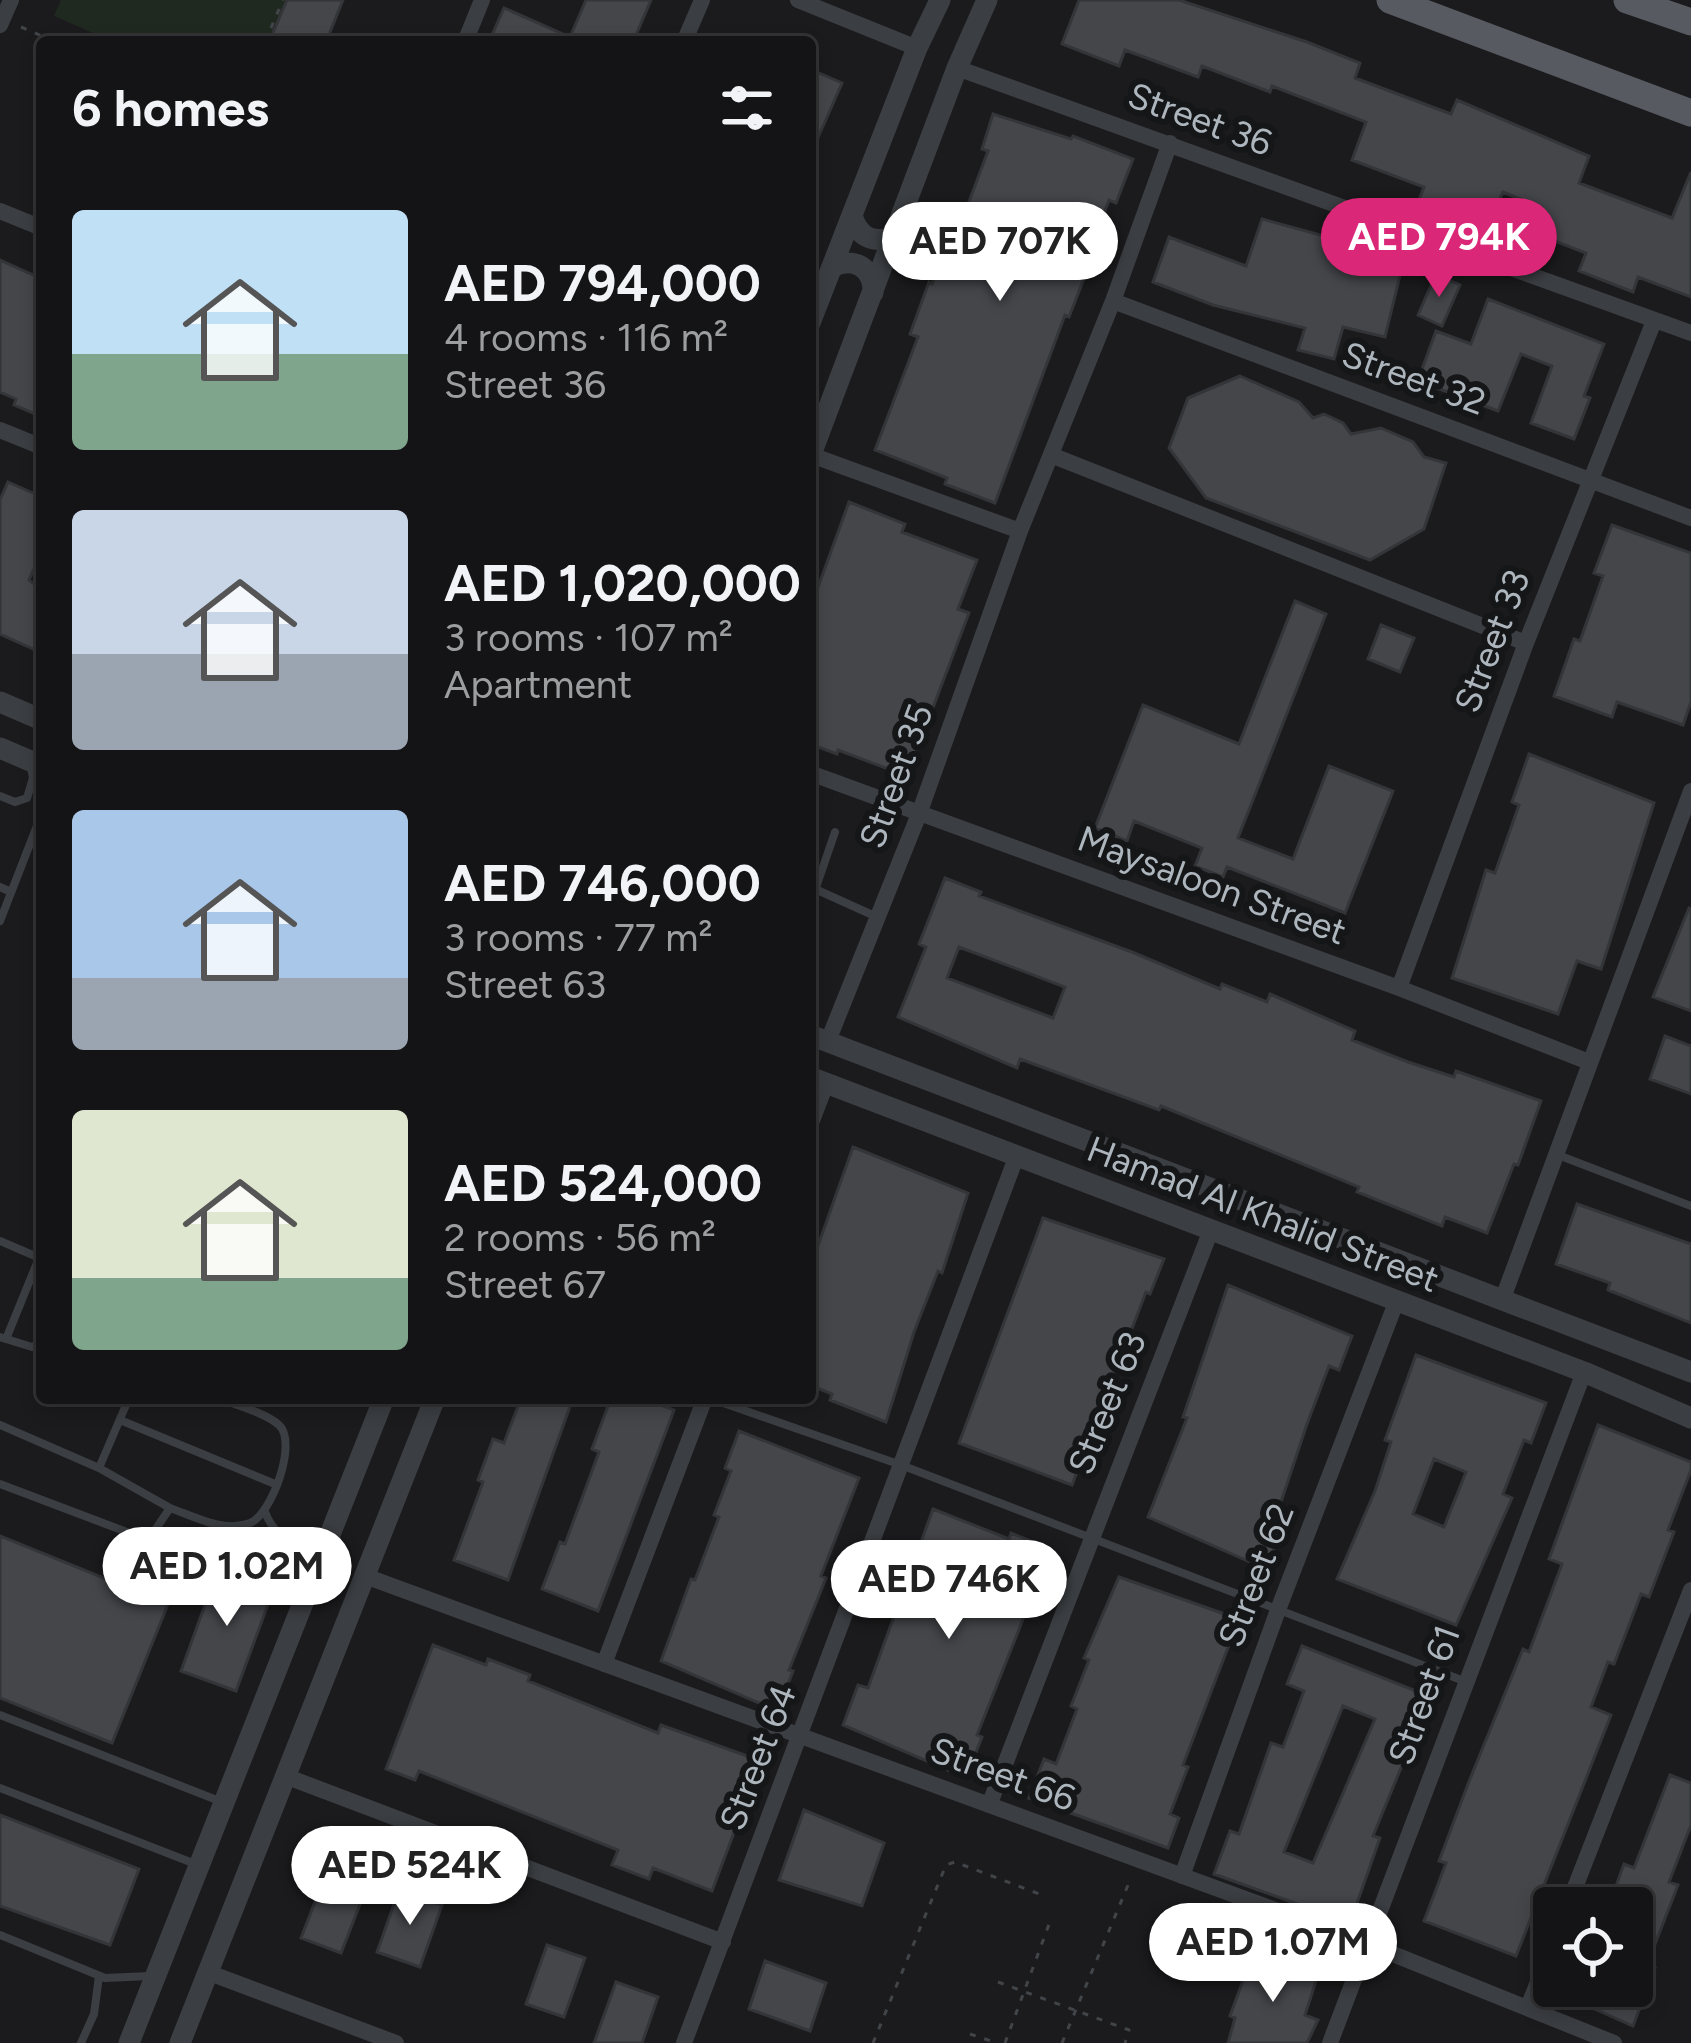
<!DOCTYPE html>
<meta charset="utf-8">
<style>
:root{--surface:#141416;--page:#212123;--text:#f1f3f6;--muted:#9d9ea1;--line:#333335;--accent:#db2777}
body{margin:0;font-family:Figtree,sans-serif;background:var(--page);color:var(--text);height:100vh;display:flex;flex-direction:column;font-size:45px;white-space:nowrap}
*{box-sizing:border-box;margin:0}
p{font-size:39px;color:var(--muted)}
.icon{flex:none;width:66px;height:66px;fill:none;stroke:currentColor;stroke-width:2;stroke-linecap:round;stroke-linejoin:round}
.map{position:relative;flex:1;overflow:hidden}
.details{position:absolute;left:36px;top:36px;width:780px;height:1368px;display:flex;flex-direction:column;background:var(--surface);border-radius:12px;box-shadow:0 6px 18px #0003,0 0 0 3px var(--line)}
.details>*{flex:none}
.buttons{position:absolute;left:1533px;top:1887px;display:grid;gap:24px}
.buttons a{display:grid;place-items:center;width:120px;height:120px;border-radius:12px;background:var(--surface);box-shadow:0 6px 18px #0003,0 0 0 3px var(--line);font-size:60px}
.price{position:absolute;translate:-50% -102px;padding:0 27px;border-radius:42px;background:#fff;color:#222;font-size:39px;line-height:78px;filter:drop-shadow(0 3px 6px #0008)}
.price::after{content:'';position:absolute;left:50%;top:72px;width:36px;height:27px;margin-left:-18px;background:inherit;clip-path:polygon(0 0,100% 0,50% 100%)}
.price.active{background:var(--accent);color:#fff}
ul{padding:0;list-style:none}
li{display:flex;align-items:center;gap:36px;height:300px;padding:0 36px}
li span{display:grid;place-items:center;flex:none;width:336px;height:240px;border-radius:12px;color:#555}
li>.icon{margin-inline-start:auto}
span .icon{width:144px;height:144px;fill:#fffc;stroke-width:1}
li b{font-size:51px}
h2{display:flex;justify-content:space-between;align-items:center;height:144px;padding:0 36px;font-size:51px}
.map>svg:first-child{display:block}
.green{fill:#202920}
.building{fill:#45464a;stroke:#343539;stroke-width:3;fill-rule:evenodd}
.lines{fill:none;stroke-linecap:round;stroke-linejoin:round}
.path{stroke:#414549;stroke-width:3;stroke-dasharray:6 9;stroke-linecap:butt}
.service{stroke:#3b3e42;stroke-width:8}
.minor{stroke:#3b3e42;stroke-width:16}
.tertiary{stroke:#3b3e42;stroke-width:21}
.primary{stroke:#575b61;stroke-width:27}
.labels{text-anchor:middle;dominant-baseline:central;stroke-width:12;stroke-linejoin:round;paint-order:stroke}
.street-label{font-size:36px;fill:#adb5bd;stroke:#151618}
</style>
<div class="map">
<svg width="1691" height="2043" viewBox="0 0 1691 2043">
<rect width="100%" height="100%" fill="#1b1b1d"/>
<!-- green -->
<path class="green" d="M61,0H291L273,42H114L54,16Z"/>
<!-- building -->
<path class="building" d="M287,0H343L326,42H269Z
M586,0H651L633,42H489L504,8L570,37Z
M1079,0H1179L1307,42L1360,63L1355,78L1451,114L1457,100L1589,156L1579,183L1672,218L1691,172V297L1638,277L1633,292L1579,271L1586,253L1516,226L1525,201L1503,192L1491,217L1487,215L1483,224L1419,200L1424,187L1352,160L1366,122L1272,86L1270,92L1202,66L1198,77L1125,50L1119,66L1062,44Z
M810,69L842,83L810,156Z
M993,114L1071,139L1073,136L1133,159L1116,203L1109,200L1083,270L1087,271L1069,317L1065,315L995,503L945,484L947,478L875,450L918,337L910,334L929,282L932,284L952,229L958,231L988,151L982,149Z
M1262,219L1328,237L1326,244L1404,259L1385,337L1343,327L1334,359L1298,350L1305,328L1213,305L1153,282L1169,237L1246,266Z
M0,260L42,279V417L14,405L16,399L0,392Z
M1436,274L1460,285L1442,326L1418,315Z
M1488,299L1604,344L1584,396L1590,398L1574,439L1531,423L1552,366L1521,354L1498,411L1437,388L1433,398L1414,391L1436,331L1471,344Z
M1240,376L1299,402L1313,418L1324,414L1343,423L1351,434L1381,428L1413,442L1424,457L1446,463L1424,529L1370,560L1206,498L1169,448L1188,398Z
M8,482L42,497V550L29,580L42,590V653L0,634V500Z
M849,502L905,524L902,532L977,560L958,609L969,613L907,776L838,750L837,754L810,744V639L817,619L810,616V609Z
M1612,525L1691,553V702L1683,725L1617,702L1612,717L1554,696L1574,639L1580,641L1603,576L1594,573Z
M1295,601L1326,614L1238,838L1293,859L1329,766L1393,791L1345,913L1227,867L1223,877L1195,866L1202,848L1134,821L1127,841L1095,828L1143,705L1239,744Z
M1381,625L1414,638L1400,672L1368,659Z
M1529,754L1654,803L1601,969L1577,961L1558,1014L1452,978L1486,870L1495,873L1519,805L1512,802Z
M945,878L981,892L979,896L1132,952L1220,989L1222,984L1267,1002L1270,994L1355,1031L1352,1040L1408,1062L1454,1077L1456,1071L1541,1101L1518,1165L1514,1164L1487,1233L1445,1217L1442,1226L1357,1192L1359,1187L1161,1106L1159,1110L1020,1059L1017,1068L898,1017L926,947L919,944ZM959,947L1065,987L1053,1018L947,978Z
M1689,908L1691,909V1011L1653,997Z
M1665,1036L1691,1046V1094L1650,1079Z
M853,1147L968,1193L942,1273L938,1271L914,1332L886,1422L830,1400L832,1394L810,1385V1268Z
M1577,1204L1691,1244V1323L1608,1290L1610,1283L1556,1264Z
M1043,1218L1164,1259L1150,1294L1146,1292L1072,1485L959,1443Z
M1228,1285L1352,1336L1339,1370L1329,1366L1307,1424L1276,1517L1285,1520L1266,1569L1148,1517L1187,1418L1183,1417Z
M1416,1355L1546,1403L1531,1443L1524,1440L1503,1494L1512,1498L1456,1625L1337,1579L1375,1491L1391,1442L1385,1440ZM1434,1459L1466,1472L1444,1527L1413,1514Z
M521,1398H573L508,1580L454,1560L483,1482L478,1480L493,1439L504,1443Z
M611,1398H643L674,1410L598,1611L542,1589L560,1542L565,1544L599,1452L592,1449Z
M1598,1425L1691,1462V1470L1668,1530L1674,1532L1649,1597L1641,1594L1614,1664L1608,1662L1591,1707L1611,1715L1516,1956L1424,1921L1446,1863L1439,1861L1468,1784L1523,1649L1529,1652L1562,1564L1549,1559Z
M739,1431L859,1478L821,1576L826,1578L789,1670L793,1671L778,1711L661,1661L691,1579L695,1580L719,1517L714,1515L731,1471L725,1468Z
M933,1509L1009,1539L1011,1533L1051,1549L977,1735L982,1737L966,1778L843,1725L858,1685L868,1688Z
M0,1536L168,1604L112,1743L0,1698Z
M219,1566L274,1588L236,1691L181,1671Z
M1119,1577L1239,1619L1183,1765L1188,1767L1170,1814L1179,1818L1168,1848L1029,1798L1044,1759L1056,1764L1077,1709L1071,1706L1089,1660L1084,1658Z
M433,1645L486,1665L488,1659L530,1675L528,1681L658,1733L661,1725L761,1761L712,1891L653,1868L649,1879L612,1865L618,1850L419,1771L415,1780L386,1769Z
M1302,1646L1424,1694L1407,1739L1412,1741L1373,1836L1380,1838L1350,1923L1214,1874L1230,1831L1239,1834L1271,1743L1283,1747L1304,1691L1287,1684ZM1343,1706L1375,1719L1313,1863L1284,1852Z
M1670,1775L1691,1783V1825L1669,1882L1678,1885L1647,1965L1655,1968L1633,2026L1579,2002L1586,1986H1632V1908H1608L1624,1864L1634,1868Z
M804,1810L884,1843L862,1906L779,1880Z
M0,1815L139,1869L110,1945L0,1906Z
M324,1879L364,1894L341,1953L301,1938Z
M399,1890L442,1905L420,1967L377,1952Z
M547,1945L585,1958L564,2017L526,2004Z
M1253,1953L1317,1978L1305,2015L1318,2020L1307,2043H1228L1235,2018L1230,2016Z
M765,1961L826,1983L810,2031L749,2009Z
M616,1982L658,1997L642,2043H594Z"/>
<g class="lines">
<!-- path -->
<path class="path" d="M21,27L56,42
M265,42L283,0
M998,1982L1129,2030L1125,2043
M970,2034L997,2043
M873,2043L946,1865L955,1862L1042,1895
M1005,2043L1051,1919
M1062,2043L1131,1878"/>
<!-- service -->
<path class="service" d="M0,796L15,802L27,798L33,778L31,767
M0,887L11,892
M815,889L877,917
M810,905L835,832
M0,921L42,813
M1558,1155L1691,1206
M0,1241L42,1259
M0,1337L32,1347L42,1343
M6,1339L39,1258
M709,1398L901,1465L1464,1681
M120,1420L275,1484
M0,1425L99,1468L170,1508L153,1533L140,1537L0,1484
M99,1468L129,1398
M170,1508C195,1517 224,1533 250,1523C272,1514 298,1442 279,1425C264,1412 237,1406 219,1398
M265,1512C276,1541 298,1545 324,1534
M229,1527L234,1533L279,1554L296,1569L306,1586
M0,1715L222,1802
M0,1788L198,1865
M0,1935L105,1978L150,1976
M81,2043L94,2014L99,1976"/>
<!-- minor -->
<path class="minor" d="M798,0L917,48
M0,25L11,0
M465,42L482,0
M684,42L702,0
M957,68L1691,333
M0,211L42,228
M1113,301L1691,518
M0,430L42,447
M811,455L1020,531
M1051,455L1526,643
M810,773L1399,988L1589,1062
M1399,988L1526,643L1654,321
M828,1041L919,814L1020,531L1113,301L1170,143
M810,1126L826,1084
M1503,1298L1691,791
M365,1576L1368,1944L1614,2043
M604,1664L705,1398
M285,1776L723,1942
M990,1803L1211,1230
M1182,1876L1278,1610L1397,1300
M1567,1908L1691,1590
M207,1972L396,2043
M1528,2007L1554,1942
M684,2043L1017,1155
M1330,2043L1584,1372"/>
<!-- tertiary -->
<path class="tertiary" d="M852,215C858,238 876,246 897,234
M832,267C854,256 874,268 873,293
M810,323L917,48L940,0
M810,457L957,68L987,0
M0,702L42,720
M0,748L42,766
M810,1035L1691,1372
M810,1077L1584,1372L1691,1418
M129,2043L384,1398
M180,2043L435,1398"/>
<!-- primary -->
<path class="primary" d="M1390,0L1691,113
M1627,0L1691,22"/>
</g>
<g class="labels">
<!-- street labels -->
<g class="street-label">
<text transform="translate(1200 119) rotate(20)">Street 36</text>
<text transform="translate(1414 378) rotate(20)">Street 32</text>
<text transform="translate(1492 641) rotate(-69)">Street 33</text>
<text transform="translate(896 776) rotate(-70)">Street 35</text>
<text transform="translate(1212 885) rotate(20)">Maysaloon Street</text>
<text transform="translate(1263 1214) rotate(21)">Hamad Al Khalid Street</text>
<text transform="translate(1107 1403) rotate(-68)">Street 63</text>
<text transform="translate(1256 1575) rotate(-69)">Street 62</text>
<text transform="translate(1424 1695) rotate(-70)">Street 61</text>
<text transform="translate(758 1757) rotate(-69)">Street 64</text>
<text transform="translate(1003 1774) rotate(20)">Street 66</text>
</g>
</g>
</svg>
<div class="buttons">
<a><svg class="icon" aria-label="locate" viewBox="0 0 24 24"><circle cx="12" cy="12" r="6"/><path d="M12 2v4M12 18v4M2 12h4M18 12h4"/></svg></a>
</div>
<b class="price active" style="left:1439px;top:300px">AED 794K</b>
<b class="price" style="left:1000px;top:304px">AED 707K</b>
<b class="price" style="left:227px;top:1629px">AED 1.02M</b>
<b class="price" style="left:949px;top:1642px">AED 746K</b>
<b class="price" style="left:410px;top:1928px">AED 524K</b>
<b class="price" style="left:1273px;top:2005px">AED 1.07M</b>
<section class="details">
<h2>6 homes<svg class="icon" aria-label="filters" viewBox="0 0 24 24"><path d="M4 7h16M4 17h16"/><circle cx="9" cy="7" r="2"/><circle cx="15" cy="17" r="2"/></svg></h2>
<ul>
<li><span style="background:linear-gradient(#bfe0f5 60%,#7fa58c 0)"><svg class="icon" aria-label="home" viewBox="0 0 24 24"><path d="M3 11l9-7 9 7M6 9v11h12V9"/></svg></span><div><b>AED 794,000</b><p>4 rooms · 116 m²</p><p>Street 36</p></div></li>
<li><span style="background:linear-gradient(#c9d6e8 60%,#9aa5b1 0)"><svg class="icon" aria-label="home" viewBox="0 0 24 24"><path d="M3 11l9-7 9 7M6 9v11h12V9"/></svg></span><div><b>AED 1,020,000</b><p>3 rooms · 107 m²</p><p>Apartment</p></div></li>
<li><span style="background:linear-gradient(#a9c7e8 70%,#9aa5b1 0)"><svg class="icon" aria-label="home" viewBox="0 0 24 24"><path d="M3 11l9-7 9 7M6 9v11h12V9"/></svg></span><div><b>AED 746,000</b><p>3 rooms · 77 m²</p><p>Street 63</p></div></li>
<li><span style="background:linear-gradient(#dfe7d0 70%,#7fa58c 0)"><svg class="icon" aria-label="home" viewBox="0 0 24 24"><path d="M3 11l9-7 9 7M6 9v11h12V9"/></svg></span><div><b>AED 524,000</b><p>2 rooms · 56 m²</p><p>Street 67</p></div></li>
</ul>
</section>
</div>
